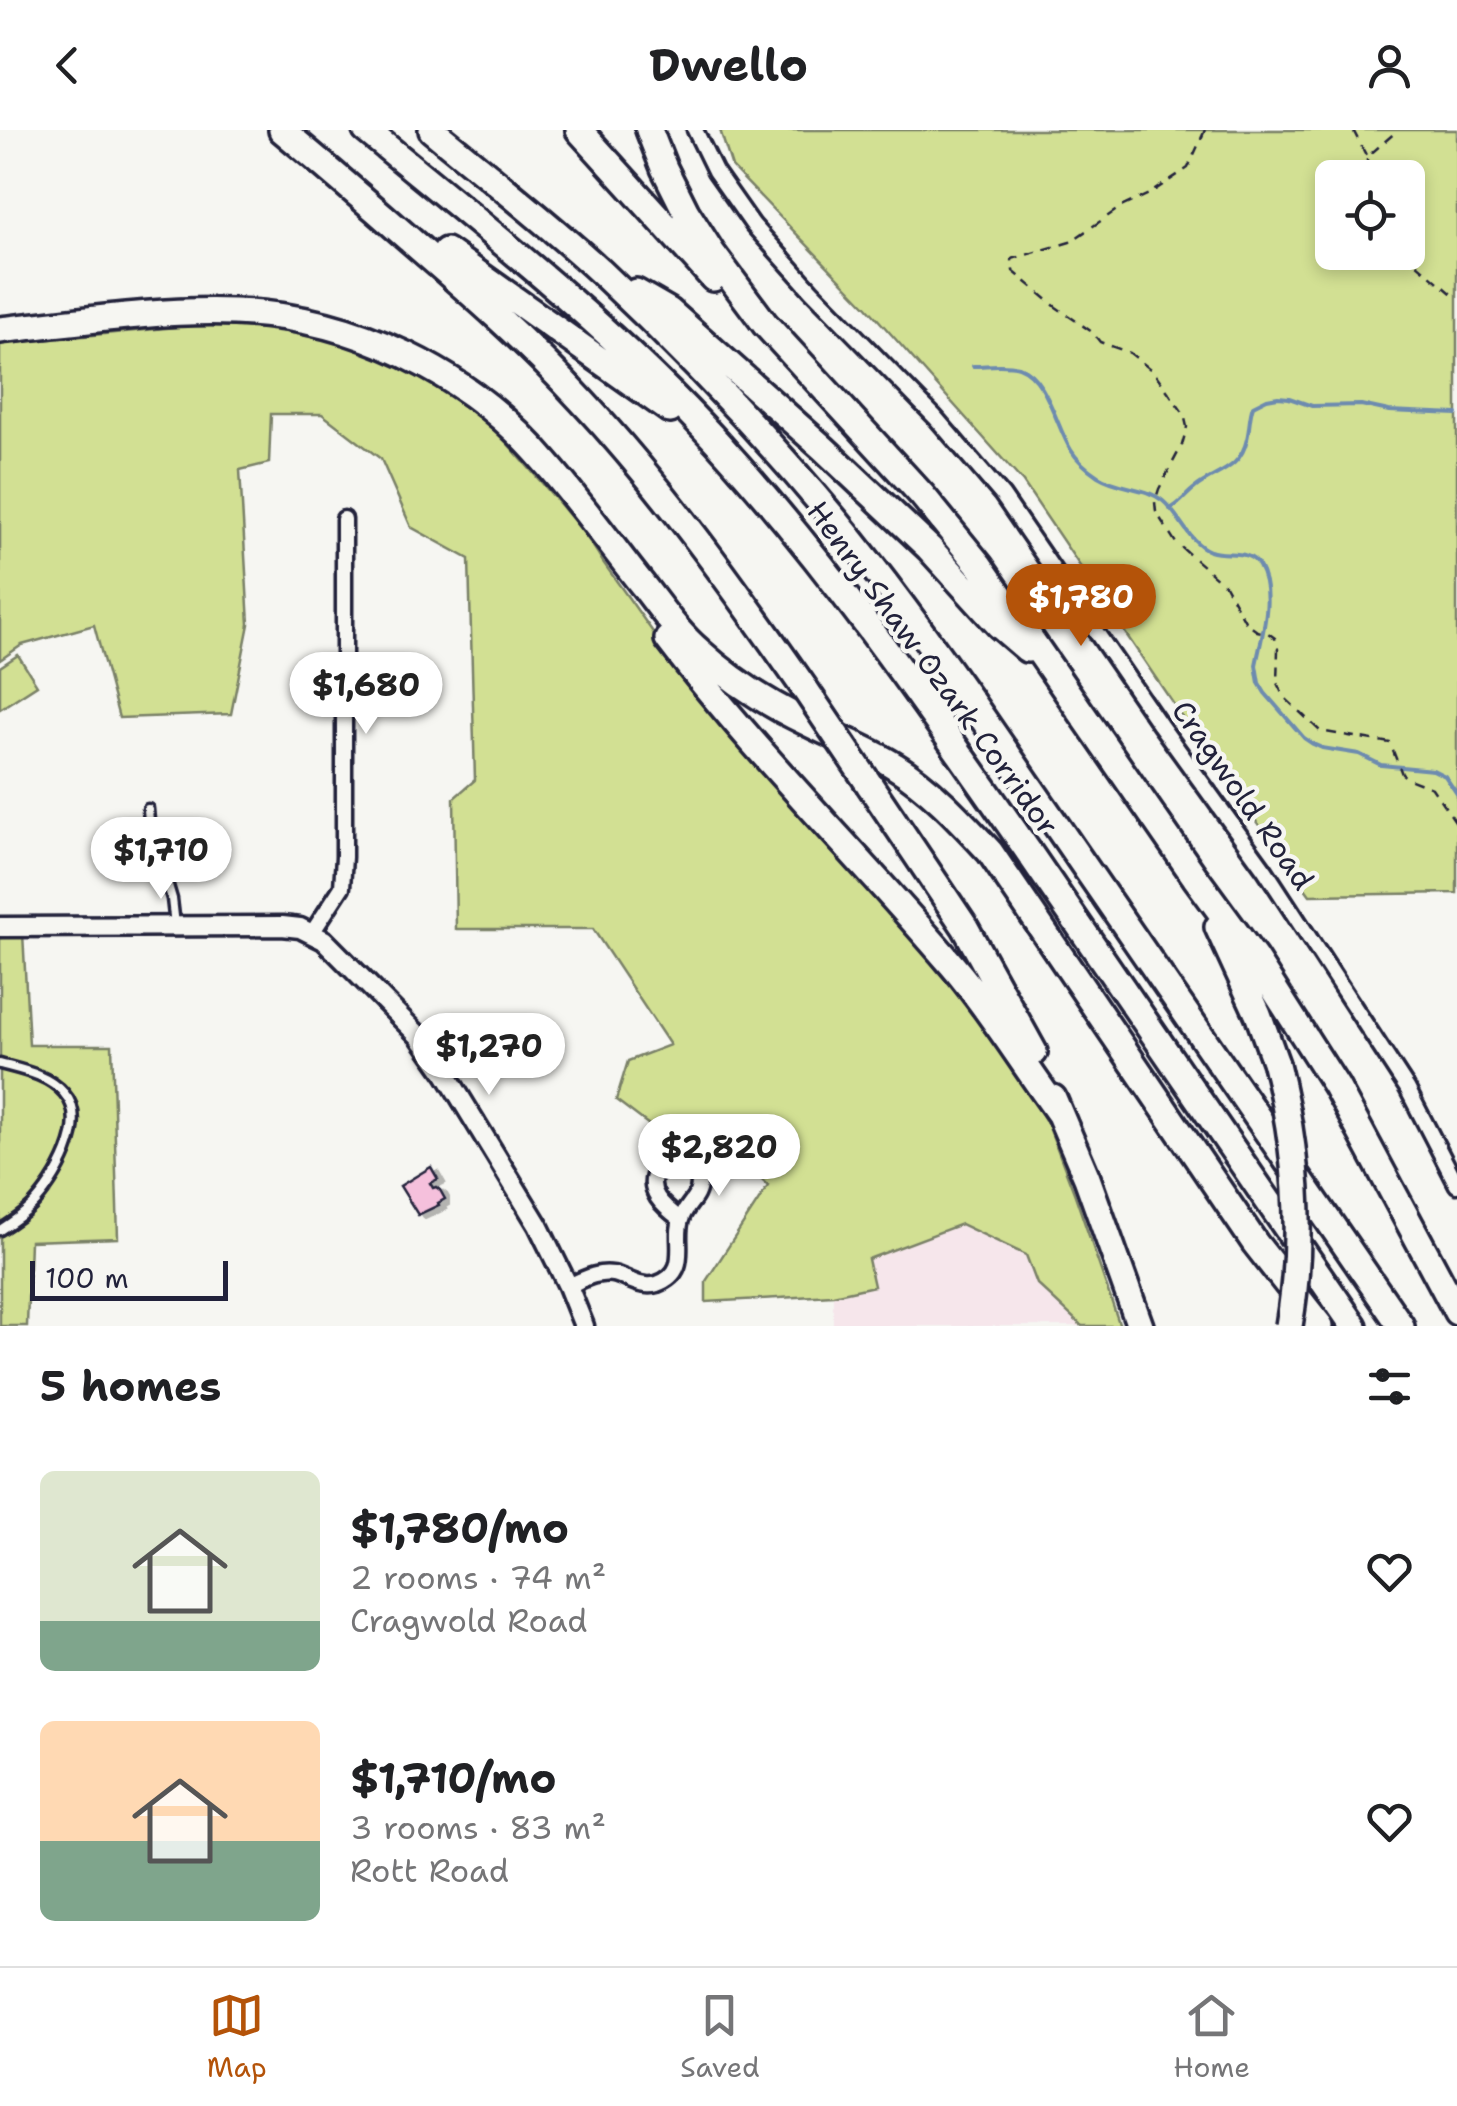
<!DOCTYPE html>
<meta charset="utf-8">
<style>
:root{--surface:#fff;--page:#f2f2f2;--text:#202124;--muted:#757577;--line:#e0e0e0;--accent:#b45309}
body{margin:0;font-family:"Shantell Sans",sans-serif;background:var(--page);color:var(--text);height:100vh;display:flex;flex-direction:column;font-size:38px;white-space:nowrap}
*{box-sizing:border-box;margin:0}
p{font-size:32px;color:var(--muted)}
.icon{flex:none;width:55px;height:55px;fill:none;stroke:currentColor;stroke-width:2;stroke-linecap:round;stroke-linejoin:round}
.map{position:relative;height:1196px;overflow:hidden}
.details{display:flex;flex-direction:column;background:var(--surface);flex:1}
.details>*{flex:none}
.tools{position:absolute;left:1315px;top:30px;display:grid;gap:20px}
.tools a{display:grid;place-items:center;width:110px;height:110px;border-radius:15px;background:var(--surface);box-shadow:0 5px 15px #0003;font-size:50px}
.scale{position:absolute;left:30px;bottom:25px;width:198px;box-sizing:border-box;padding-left:10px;border:5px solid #22223b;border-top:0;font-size:28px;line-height:35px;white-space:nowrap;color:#22223b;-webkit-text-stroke:8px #f6f6f2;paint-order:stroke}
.price{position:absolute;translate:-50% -85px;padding:0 22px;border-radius:35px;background:#fff;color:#222;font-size:32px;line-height:65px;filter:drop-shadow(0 2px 5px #0008)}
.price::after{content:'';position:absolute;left:50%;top:60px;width:30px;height:22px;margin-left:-15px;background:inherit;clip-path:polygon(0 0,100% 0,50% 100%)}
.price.active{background:var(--accent);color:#fff}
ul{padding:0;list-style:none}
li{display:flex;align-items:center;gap:30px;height:250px;padding:0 40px}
li span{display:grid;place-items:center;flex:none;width:280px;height:200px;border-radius:15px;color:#555}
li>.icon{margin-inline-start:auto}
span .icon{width:120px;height:120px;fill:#fffc;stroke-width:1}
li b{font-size:42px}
h2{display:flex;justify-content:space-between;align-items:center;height:120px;padding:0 40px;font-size:42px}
header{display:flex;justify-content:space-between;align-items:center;height:130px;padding:0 40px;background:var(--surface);font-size:45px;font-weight:700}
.menu{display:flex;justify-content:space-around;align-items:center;height:140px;border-top:2px solid var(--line);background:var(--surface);font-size:28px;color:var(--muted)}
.menu a{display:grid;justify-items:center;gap:5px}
.menu .active{color:var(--accent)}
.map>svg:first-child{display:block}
.built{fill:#f6e6eb}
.green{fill:#d2e093;stroke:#7a8167;stroke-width:2.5;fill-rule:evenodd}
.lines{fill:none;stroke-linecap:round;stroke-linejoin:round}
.stream{stroke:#6d8baf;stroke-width:4}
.building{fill:#f5c0dc;stroke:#22223b;stroke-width:2.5;filter:url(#shadow)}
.service-casing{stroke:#22223b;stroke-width:15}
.minor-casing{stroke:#22223b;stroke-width:21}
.tertiary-casing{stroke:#22223b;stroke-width:25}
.motorway-casing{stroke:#22223b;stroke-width:32}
.path{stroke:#22223b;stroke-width:2.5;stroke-dasharray:10 8;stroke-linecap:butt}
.service{stroke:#f6f6f2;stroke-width:8}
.minor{stroke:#f6f6f2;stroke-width:14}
.tertiary{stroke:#f6f6f2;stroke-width:18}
.motorway{stroke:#f6f6f2;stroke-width:25}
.motorway-bridge-casing{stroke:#22223b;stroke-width:32;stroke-linecap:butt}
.motorway-bridge{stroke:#f6f6f2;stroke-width:25}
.labels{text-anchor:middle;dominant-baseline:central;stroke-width:9;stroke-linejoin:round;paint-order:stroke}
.street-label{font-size:30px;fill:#22223b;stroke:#f6f6f2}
</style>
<header><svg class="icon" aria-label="back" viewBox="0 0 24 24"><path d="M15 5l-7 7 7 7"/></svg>Dwello<svg class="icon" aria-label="person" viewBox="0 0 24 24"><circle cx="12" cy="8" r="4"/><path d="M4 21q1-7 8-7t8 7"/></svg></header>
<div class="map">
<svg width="1457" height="1196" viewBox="0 0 1457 1196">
<defs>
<filter id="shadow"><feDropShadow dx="7" dy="4" stdDeviation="0" flood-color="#0004"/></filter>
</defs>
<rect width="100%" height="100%" fill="#f6f6f2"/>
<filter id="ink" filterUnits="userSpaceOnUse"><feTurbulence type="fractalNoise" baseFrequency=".01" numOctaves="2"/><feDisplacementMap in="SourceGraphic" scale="20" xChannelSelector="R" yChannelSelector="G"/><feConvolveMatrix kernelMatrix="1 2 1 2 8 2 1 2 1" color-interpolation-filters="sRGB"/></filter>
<g filter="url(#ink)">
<!-- built -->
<path class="built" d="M961,1094L1026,1125L1037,1154L1082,1196H833V1165L874,1156L867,1130Z"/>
<!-- green -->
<path class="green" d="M720,0H1457V763L1310,765L1210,628L1023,352L866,176L732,37ZM1332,48H1408V122H1332Z
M213,195C256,197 302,200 343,213C393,230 450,261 490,296C509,313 525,334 542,353C564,379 586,403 603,432L719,595L974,876L1015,938L1049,997L1075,1065L1120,1196H1082L1037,1154L1026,1125L961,1094L868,1129L874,1156L833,1165L706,1172V1151L768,1056L728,1016L691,1002L657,1001L616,970L628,931L670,915L593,799H456L454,668L475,650L469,429L411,397L381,329L322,284H271L269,333L240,340L249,494L231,584L119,588L94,495L22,515L0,530V214L187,196Z
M18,525L37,555L0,579V537Z
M0,803H23L29,915H112L118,1108L30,1111L27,1196H0Z"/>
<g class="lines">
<!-- stream -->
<path class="stream" d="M973,236C987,236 1005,233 1019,237C1047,247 1056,296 1071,320C1077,330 1089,340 1098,346C1119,359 1144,356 1163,371C1180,385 1188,412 1210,421C1227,427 1249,418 1259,436C1275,464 1262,505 1256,535L1259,553L1265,563L1304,608L1313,614L1322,618L1359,624L1381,635L1433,640L1445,646L1457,664
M1170,379C1182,373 1185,365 1195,358C1216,341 1240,341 1247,309C1250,298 1249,287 1253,276L1267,269L1278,267L1289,268L1312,276L1361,275L1389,281L1457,284"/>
</g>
<!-- building -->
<path class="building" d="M431,1037L438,1049L430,1053L433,1058L436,1057L440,1060L445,1069L438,1073L439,1075L418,1085L400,1056Z"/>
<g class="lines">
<!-- service casing -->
<g class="service-casing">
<path id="service" d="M148,679L149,691L172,769L175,795
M0,934C22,940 49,945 64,963C91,993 55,1052 32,1076C23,1085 11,1093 0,1100"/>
</g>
<!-- minor casing -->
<g class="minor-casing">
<path id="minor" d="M695,0L715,41L753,95L811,160L935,287L1002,365L1160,595L1265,740L1407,958L1457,1055
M312,803L342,757L344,727V389
M568,1156C582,1150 597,1141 613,1144C627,1147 641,1159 657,1154C693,1141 672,1109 682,1087C687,1074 699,1068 699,1053C699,1030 670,1018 657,1039C644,1061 664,1077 680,1089"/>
</g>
<!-- tertiary casing -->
<g class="tertiary-casing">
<path id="tertiary" d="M0,797L282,796L300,798L324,810L420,907L446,944L538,1095L568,1156L584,1196"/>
</g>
<!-- motorway casing -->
<g class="motorway-casing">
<path id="motorway" d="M282,0C325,36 367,72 409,109C469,161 528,212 581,270C664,359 735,459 805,559
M366,0C486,99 612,197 717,312C834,440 931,582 1030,724C1138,881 1246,1039 1354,1196
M432,0C489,47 547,92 601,142C684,220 763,303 836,391C883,448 926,508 968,567L1401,1196
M579,0L713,148
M649,0L664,38L686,82L712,123L765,194L922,365L980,436L1195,747L1255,829L1336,956L1457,1182
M446,121L670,280
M636,162L669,181L823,318L929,418L999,495L1027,519
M0,200C77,192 156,179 234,182C352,186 470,242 546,333C581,373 612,417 645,458C662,480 678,503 699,521C730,549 768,574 806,592C835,607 867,618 895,636C931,658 961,691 990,722L1255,1113L1320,1196
M668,509C756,624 859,726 952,835C992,882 1023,934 1059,983
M869,654L965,797L1034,922
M1218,797L1258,884L1276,934
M1053,968L1087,1048L1140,1196"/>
</g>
<!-- path -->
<path class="path" d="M1205,0L1188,38L1149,64L1121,77L1070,112L1012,129L1013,141L1056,177L1092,202L1100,212L1130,223L1154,242L1184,284L1187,297L1182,315L1159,359L1155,372L1156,382L1176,413L1225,455L1246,493L1257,501L1268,503L1275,508L1278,519L1277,553L1284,567L1320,601L1390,613L1402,644L1409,649L1432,658L1457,694
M1353,0L1367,27L1398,0
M1367,29V48
M1403,122L1457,168"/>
<!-- service -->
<use href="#service" class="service"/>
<!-- minor -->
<use href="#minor" class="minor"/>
<!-- tertiary -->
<use href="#tertiary" class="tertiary"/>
<!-- motorway -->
<use href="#motorway" class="motorway"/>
<!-- motorway-bridge casing -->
<g class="motorway-bridge-casing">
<path id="motorway-bridge" d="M805,559L869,654
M1276,934C1298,1021 1304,1107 1289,1196"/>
</g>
<!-- motorway-bridge -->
<use href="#motorway-bridge" class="motorway-bridge"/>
</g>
</g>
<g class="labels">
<!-- street labels -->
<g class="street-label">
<text transform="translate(933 538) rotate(54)">Henry Shaw Ozark Corridor</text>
<text transform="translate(1243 665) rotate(55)">Cragwold Road</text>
</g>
</g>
</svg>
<div class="tools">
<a><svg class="icon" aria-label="locate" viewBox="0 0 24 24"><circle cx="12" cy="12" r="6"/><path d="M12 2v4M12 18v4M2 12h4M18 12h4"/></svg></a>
</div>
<div class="scale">100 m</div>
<b class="price active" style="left:1081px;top:519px">$1,780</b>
<b class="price" style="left:366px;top:607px">$1,680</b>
<b class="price" style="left:161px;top:772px">$1,710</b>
<b class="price" style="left:489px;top:968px">$1,270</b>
<b class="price" style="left:719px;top:1069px">$2,820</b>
</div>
<section class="details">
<h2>5 homes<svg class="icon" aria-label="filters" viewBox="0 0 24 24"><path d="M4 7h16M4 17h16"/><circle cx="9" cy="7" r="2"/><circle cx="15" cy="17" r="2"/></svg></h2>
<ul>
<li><span style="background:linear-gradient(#dfe7d0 75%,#7fa58c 0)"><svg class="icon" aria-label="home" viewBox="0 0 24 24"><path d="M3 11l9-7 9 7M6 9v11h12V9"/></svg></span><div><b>$1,780/mo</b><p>2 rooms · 74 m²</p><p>Cragwold Road</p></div><svg class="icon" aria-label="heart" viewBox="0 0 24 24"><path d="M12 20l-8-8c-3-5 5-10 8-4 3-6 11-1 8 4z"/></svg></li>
<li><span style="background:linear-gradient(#ffd9b3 60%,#7fa58c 0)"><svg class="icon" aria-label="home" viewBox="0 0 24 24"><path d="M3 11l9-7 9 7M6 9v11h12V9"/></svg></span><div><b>$1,710/mo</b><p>3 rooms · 83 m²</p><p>Rott Road</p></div><svg class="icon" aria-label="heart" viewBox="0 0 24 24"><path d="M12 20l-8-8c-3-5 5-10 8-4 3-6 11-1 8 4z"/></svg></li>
</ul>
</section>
<nav class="menu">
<a class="active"><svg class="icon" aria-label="map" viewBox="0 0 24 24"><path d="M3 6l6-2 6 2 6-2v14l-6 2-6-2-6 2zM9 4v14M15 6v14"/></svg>Map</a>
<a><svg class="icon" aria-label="saved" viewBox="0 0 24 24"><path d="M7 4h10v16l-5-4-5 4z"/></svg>Saved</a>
<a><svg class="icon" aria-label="home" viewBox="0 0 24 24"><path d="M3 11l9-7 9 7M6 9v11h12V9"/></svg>Home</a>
</nav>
